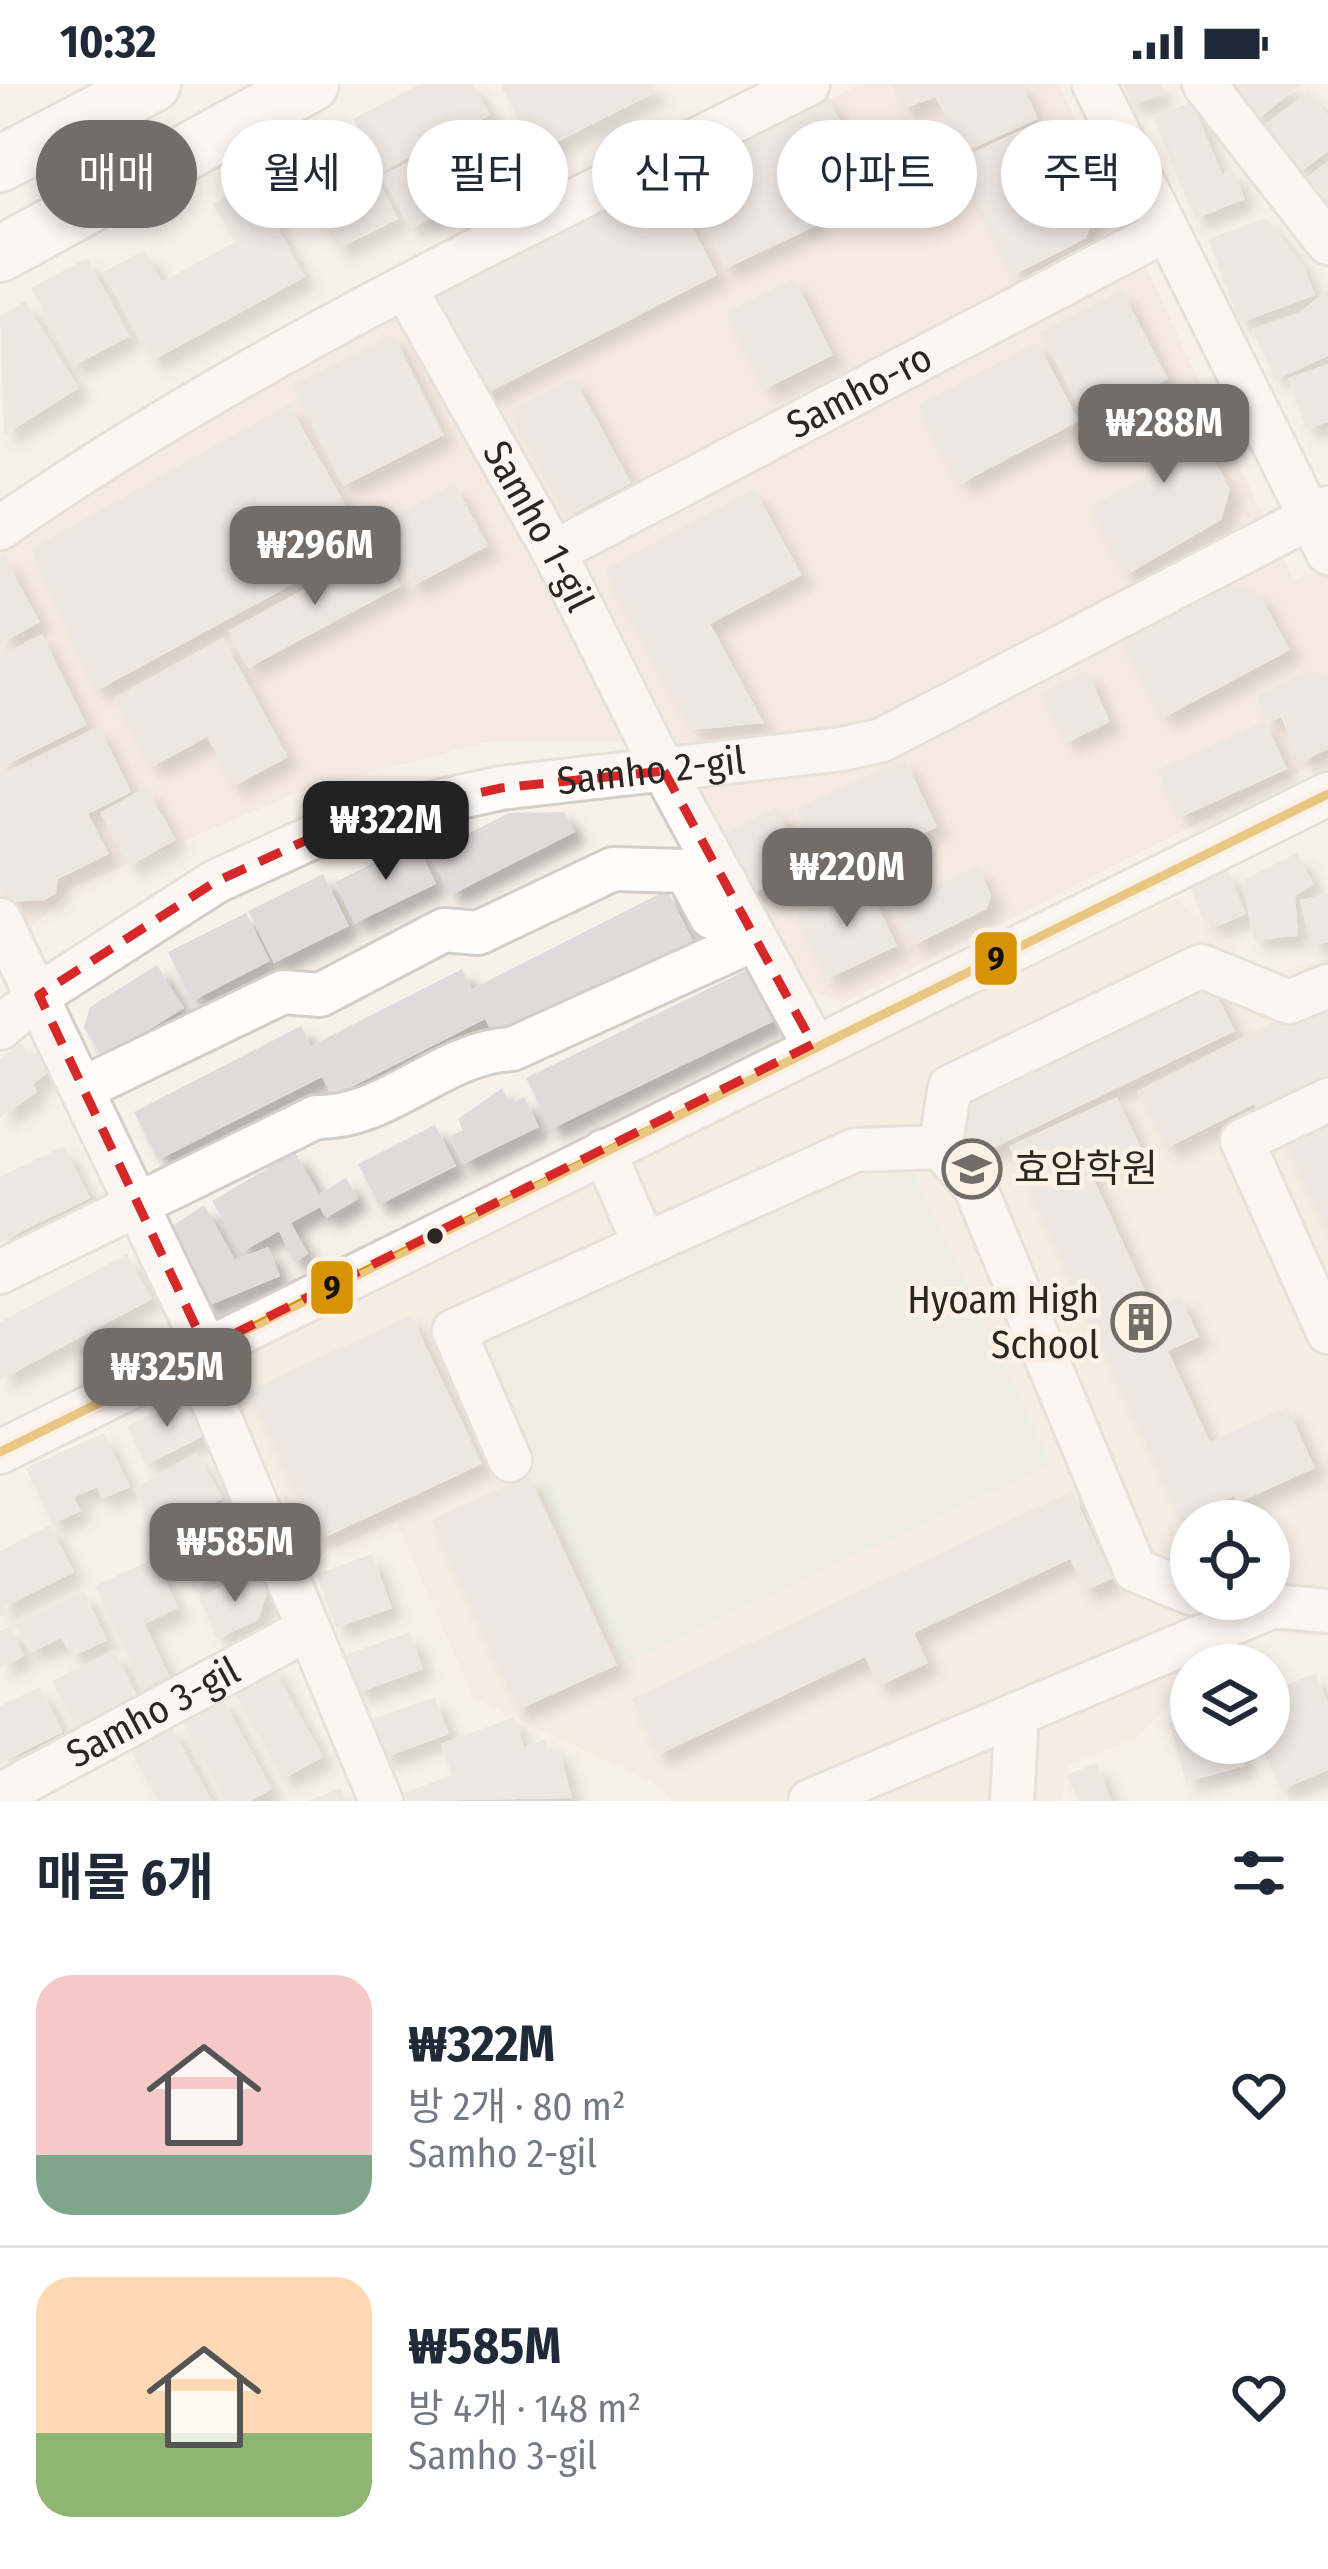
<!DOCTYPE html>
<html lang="ko">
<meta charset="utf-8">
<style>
:root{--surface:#fff;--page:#f2f2f3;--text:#1f2937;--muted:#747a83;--line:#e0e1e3;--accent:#726d68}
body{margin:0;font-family:"Fira Sans Condensed","Noto Sans KR",sans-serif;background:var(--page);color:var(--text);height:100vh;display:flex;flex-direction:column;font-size:45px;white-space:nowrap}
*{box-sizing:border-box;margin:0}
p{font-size:39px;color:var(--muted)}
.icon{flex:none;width:66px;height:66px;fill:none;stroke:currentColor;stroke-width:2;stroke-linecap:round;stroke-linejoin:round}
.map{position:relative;height:1717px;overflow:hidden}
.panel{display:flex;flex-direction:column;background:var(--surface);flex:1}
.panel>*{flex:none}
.guide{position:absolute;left:36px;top:36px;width:1257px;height:108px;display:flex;gap:24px}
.controls{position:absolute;left:1170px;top:1416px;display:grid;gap:24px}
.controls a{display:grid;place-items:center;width:120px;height:120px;border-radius:50%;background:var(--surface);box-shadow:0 6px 18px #0003;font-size:60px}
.price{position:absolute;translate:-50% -102px;padding:0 27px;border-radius:24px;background:var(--accent);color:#fff;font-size:39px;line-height:78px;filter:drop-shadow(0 3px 6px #0008)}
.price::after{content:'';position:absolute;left:50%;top:72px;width:36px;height:27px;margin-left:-18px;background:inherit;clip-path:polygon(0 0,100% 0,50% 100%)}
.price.selected{background:#222;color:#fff}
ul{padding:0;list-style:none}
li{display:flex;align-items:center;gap:36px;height:300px;padding:0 36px}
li+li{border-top:3px solid var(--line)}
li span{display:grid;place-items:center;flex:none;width:336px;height:240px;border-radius:36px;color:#555}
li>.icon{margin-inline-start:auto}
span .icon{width:144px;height:144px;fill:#fffc;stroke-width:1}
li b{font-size:51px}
h2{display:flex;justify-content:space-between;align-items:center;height:144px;padding:0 36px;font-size:51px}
.pill{padding:0 42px;border-radius:54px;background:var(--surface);box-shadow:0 6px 18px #0003;font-size:42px;line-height:108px}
.pill.selected{background:var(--accent);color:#fff}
.status{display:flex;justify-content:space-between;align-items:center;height:84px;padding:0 60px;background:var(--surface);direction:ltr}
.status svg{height:33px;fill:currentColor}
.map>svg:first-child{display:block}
.commercial{fill:#f1e2d8}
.built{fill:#f1e6d9;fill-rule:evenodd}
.green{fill:#e0ead8}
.building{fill:#e0dbda;filter:url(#shadow)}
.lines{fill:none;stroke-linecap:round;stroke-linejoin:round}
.minor-casing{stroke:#d2cec8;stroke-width:48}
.major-casing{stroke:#d2cec8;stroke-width:60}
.minor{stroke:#fefdfc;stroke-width:42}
.major{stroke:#fefdfc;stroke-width:54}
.bus-1-casing{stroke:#fcf1e5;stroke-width:18}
.bus-1{stroke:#d89305;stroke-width:9}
.marked{fill:none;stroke:#d62828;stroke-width:9;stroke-dasharray:24 15;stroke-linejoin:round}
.bus-dot{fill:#2a2622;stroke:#fcf1e5;stroke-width:4.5}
.labels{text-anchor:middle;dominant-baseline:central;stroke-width:10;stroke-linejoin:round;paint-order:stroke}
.street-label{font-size:39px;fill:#2a2622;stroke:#fcf1e5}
.poi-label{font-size:39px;fill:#2a2622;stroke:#fcf1e5;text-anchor:start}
.line-badge{stroke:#fcf1e5;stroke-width:4.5}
.pale-badge-label{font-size:33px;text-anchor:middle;font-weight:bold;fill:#111}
</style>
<div class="status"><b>10:32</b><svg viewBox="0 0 49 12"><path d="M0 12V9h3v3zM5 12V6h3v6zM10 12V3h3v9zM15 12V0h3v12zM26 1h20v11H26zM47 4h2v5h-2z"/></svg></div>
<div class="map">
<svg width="1328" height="1717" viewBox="0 0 1328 1717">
<defs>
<filter id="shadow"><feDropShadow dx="11" dy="11" stdDeviation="6" flood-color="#0004"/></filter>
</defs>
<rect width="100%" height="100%" fill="#f7f1ea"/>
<!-- commercial -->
<path class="commercial" d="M861,0H1059L1294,497L1328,482V673L844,919L808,905L671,658L491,657L301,707L72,804L0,874V464L116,383L422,212Z"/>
<!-- built -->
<path class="built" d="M1175,814L1261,891L1328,875V1553L1233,1544L1201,1581H1191V1593L1139,1653L1069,1681L1061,1717H671L664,1704L474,1614L396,1437L312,1473L216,1279ZM1191,1437H1269V1515H1191Z"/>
<!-- green -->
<path class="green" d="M914,1089L1051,1380L623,1580L469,1255L802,1099Z"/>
<!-- building -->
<path class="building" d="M420,0H473L490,31L381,88L353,35Z
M500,0H652L656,8L535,69Z
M892,0H1022L1038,35L966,67L935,13L903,25Z
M1123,0H1161L1164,8L1132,22Z
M1231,0H1302L1258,35Z
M1309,7L1328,32V67L1298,90L1262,43Z
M828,12L861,81L803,108L818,141L725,185L676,82Z
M1192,18L1222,90L1233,85L1245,115L1195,135L1153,33Z
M1045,35L1095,130L1086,154L1014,191L955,77Z
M490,36L518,89L410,145L382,92Z
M354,51L398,135L338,165L294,81Z
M1328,77V127L1303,96Z
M666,92L717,191L478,314L427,214Z
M253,98L305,193L152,277L103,188L145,166L162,198L235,158L213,120Z
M1266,134L1304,183L1315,211L1240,239L1208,155Z
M87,174L130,252L73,282L31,204Z
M794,194L833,271L765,305L726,229Z
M1328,205V272L1275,296L1252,245L1299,229Z
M1122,206L1168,295L1086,337L1040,248Z
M25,217L79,304L4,351L0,232Z
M393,250L444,351L343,402L292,301Z
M1037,258L1079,337L960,400L918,321Z
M1328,280V338L1306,345L1288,294Z
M573,292L631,399L569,432L510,327Z
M1177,303L1230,406L1221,436L1126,491L1090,422L1154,389L1123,331Z
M289,320L367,460L96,607L31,465Z
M455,400L488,462L413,502L380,439Z
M754,405L802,491L710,540L764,639L692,646L605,485Z
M380,464L401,502L248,584L228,547Z
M4,472L40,538L0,560V475Z
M1223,498L1260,511L1290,566L1163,634L1120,553Z
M42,550L87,641L0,684V571Z
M223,554L288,673L234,702L207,653L152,683L114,614Z
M1311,586L1328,595V665L1301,678L1281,633L1268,639L1256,611Z
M1087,587L1110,638L1066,659L1042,608Z
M1265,637L1287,685L1179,734L1157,686Z
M99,642L131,708L88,730L109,770L58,795L56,809L45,816L8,818L0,802V691Z
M905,675L937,743L828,793L797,724Z
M146,703L176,756L129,782L100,729Z
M776,723L807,781L743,815L712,757Z
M564,728L575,748L451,811L430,769L509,729Z
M416,758L436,800L355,839L335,798Z
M1297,769L1314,801L1295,811L1298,852L1253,856L1243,796Z
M977,782L991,811L987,825L914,861L895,822Z
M1227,785L1246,830L1216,843L1202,832L1189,801Z
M323,790L349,842L274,879L248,827Z
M867,798L897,862L827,895L796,831Z
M667,806L694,859L498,959L485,935L332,1013L322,993L158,1076L134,1028L301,942L311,962L462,885L472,905Z
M1328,810V858L1311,862L1300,816Z
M246,829L270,877L192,917L168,868Z
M157,881L184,924L103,974L84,944L90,923Z
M749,885L774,937L551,1045L526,994Z
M1207,891L1235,947L979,1071L951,1015Z
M1328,910V997L1260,1031L1254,1020L1167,1064L1137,1007Z
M21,958L31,975L39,970L51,986L33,1000L37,1008L0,1034V975Z
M502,1004L510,1020L524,1013L539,1043L463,1080L450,1052L463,1046L458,1035Z
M1117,1013L1140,1062L1089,1085L1153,1224L1180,1212L1199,1253L1168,1267L1210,1358L1287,1323L1315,1384L1237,1419L1234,1412L1181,1436L1009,1062Z
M1328,1025V1149L1280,1047Z
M435,1041L456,1082L379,1121L358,1080Z
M64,1062L90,1114L0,1158V1093Z
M295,1068L319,1110L346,1094L358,1115L326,1134L320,1123L291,1139L308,1170L294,1178L279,1147L242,1168L212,1117Z
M204,1121L235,1176L268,1163L280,1192L203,1224L166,1146Z
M127,1170L152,1215L0,1296V1238Z
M411,1231L482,1380L319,1456L248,1307Z
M189,1312L208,1350L146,1381L127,1342Z
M104,1349L130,1403L102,1415L97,1403L74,1413L81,1427L52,1440L26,1384Z
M196,1369L223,1414L159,1451L133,1405Z
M529,1391L617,1581L518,1626L431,1436Z
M1072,1407L1113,1494L1085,1507L1070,1475L914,1549L928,1579L879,1602L865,1573L658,1671L632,1615Z
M229,1433L251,1477L194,1504L173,1460Z
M50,1441L74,1488L4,1523L7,1530L0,1533V1467Z
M372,1470L392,1524L336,1544L317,1490Z
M155,1474L178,1524L145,1540L169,1592L144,1605L95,1502Z
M258,1487L267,1509L258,1536L217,1555L199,1513Z
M83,1506L107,1556L72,1573L61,1554L30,1569L15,1539Z
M10,1542L24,1572L0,1584V1547Z
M410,1548L423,1585L358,1609L345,1571Z
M114,1566L137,1611L76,1642L52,1597Z
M272,1580L323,1673L283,1695L231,1602Z
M1315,1589L1328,1619V1686L1281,1706L1260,1659H1269V1609Z
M40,1603L63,1648L0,1679V1622Z
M221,1612L272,1705L250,1717H226L180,1634Z
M435,1613L449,1650L383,1674L370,1636Z
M1191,1632V1659H1238L1245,1682L1186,1698L1169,1639Z
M514,1633L524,1663L545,1655L549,1667L559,1664L572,1714L407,1717L404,1709L452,1691L441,1660Z
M170,1640L212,1717H159L129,1663Z
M1096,1679L1112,1717H1078L1067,1691Z
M341,1704L346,1717H308Z"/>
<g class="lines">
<!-- minor casing -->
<g class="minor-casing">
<g id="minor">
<path d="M1094,0L1328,469"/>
<path d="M1204,0L1328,159"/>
<path id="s1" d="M405,204L554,468L664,687L813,960"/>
<path d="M0,444C252,268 535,138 808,0"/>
<path id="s2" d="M554,468L1166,146"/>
<path d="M0,836L206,1264"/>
<path id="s3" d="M0,944L39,911L215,798L346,738L501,704L842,665L882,656L1328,424"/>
<path d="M84,1004L283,908L320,911L444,846L478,849L613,785L686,787L711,833"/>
<path d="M1328,1016L1242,1057L1328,1248"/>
<path d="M940,1063L975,1103L1135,1486L1191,1509"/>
<path d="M604,1067L644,1160"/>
<path d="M0,1188L316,1033C388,1035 441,968 512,965L753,856"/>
<path d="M193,1270L381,1717"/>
<path d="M0,1368L1328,710"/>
<path d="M510,1376L454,1247L855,1066L940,1063L950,1003L1201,882L1289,918L1328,902"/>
<path id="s4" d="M0,1711L308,1545"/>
<path d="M810,1717L1274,1522L1328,1527"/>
<path d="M1012,1717L1017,1630"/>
</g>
</g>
<!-- major casing -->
<g class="major-casing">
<path id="major" d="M0,80L153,0
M0,170L311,0"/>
</g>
<!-- minor -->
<use href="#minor" class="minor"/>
<!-- major -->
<use href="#major" class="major"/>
<!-- bus-1 casing -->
<g class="bus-1-casing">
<path id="bus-1" d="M0,1368L1328,710"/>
</g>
<!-- bus-1 -->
<use href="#bus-1" class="bus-1"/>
</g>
<!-- marked area -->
<path d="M0 0H1328V1717H0ZM664,687L813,960L206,1264L39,911L215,798L346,738L501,704Z" fill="#f7f1ea" fill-opacity=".55" fill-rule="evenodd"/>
<path class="marked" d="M664,687L813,960L206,1264L39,911L215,798L346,738L501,704Z"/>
<!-- icons -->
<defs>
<g id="school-ring" transform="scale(3)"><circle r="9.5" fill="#fcf1e5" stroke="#726d68" stroke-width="1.5"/><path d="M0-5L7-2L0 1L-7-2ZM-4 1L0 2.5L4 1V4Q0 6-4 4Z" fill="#726d68"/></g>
<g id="building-ring" transform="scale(3)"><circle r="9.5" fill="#fcf1e5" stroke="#726d68" stroke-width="1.5"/><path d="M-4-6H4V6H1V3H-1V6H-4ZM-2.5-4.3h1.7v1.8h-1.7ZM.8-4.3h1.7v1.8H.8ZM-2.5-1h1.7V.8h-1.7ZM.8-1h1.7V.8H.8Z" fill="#726d68"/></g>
</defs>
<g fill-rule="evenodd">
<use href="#school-ring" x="972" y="1085"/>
<use href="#building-ring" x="1141" y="1238"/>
</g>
<!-- markers -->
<circle class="bus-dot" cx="435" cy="1152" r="10"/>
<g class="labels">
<!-- street labels -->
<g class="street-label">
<text stroke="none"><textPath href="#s2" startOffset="345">Samho-ro</textPath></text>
<text stroke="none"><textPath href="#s1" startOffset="273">Samho 1-gil</textPath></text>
<text stroke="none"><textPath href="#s3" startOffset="714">Samho 2-gil</textPath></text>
<text stroke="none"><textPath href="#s4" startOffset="174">Samho 3-gil</textPath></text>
</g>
<!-- poi labels -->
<g class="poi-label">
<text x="1014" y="1085">효암학원</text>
<text x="1099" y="1216" text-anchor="end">Hyoam High<tspan x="1099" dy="45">School</tspan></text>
</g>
</g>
<g class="line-badge">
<rect x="973" y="846" width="46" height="57" rx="12" fill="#d89305"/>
<rect x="309" y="1175" width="46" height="57" rx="12" fill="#d89305"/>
</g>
<g class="pale-badge-label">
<text x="996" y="886">9</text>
<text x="332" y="1215">9</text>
</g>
</svg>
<div class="controls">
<a><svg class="icon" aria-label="locate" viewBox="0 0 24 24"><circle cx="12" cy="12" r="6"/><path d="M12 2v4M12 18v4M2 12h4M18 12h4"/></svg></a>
<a><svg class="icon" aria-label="layers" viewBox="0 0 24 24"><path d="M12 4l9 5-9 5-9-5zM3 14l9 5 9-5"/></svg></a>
</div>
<b class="price" style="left:1164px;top:402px">₩288M</b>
<b class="price" style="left:315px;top:524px">₩296M</b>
<b class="price selected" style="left:386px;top:799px">₩322M</b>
<b class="price" style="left:847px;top:846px">₩220M</b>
<b class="price" style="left:167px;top:1346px">₩325M</b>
<b class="price" style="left:235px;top:1521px">₩585M</b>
<div class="guide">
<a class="pill selected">매매</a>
<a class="pill">월세</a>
<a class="pill">필터</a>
<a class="pill">신규</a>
<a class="pill">아파트</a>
<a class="pill">주택</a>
</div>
</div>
<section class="panel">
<h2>매물 6개<svg class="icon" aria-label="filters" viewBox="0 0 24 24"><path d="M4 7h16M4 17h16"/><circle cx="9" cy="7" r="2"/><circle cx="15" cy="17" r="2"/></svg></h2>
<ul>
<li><span style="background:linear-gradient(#f6c9c9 75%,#7fa58c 0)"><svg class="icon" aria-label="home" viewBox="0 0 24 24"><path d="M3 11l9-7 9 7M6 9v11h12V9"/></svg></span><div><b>₩322M</b><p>방 2개 · 80 m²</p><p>Samho 2-gil</p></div><svg class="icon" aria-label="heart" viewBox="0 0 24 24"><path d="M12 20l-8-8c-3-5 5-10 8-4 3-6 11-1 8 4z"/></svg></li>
<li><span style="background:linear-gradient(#ffd9b3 65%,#8fb573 0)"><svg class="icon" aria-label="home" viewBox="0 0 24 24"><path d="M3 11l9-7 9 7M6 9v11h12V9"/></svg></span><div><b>₩585M</b><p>방 4개 · 148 m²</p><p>Samho 3-gil</p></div><svg class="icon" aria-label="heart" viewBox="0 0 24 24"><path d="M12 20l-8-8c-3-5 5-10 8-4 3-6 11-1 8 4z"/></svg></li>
</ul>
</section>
